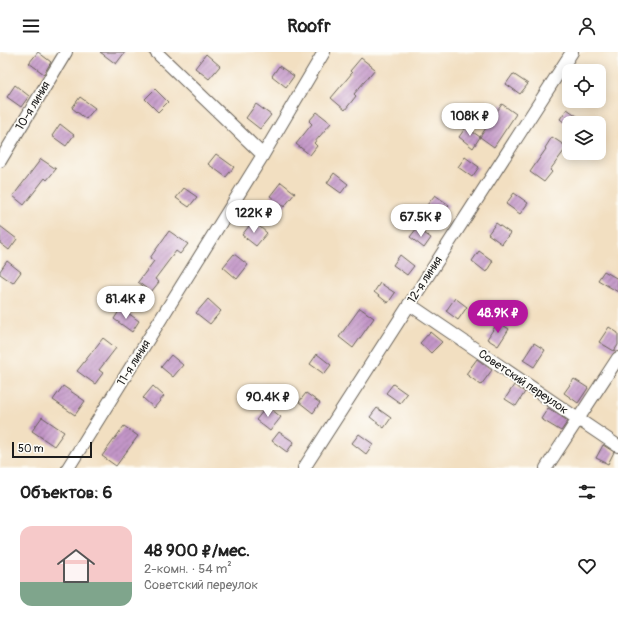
<!DOCTYPE html>
<html lang="ru">
<meta charset="utf-8">
<style>
:root{--surface:#fff;--page:#f2f2f2;--text:#222;--muted:#767676;--line:#e0e0e0;--accent:#b5179e}
body{margin:0;font-family:Pangolin,sans-serif;background:var(--page);color:var(--text);height:100vh;display:flex;flex-direction:column;font-size:15px;white-space:nowrap}
*{box-sizing:border-box;margin:0}
p{font-size:13px;color:var(--muted)}
.icon{flex:none;width:22px;height:22px;fill:none;stroke:currentColor;stroke-width:2;stroke-linecap:round;stroke-linejoin:round}
.map{position:relative;height:416px;overflow:hidden}
.side{display:flex;flex-direction:column;background:var(--surface);flex:1}
.side>*{flex:none}
.tools{position:absolute;left:562px;top:12px;display:grid;gap:8px}
.tools a{display:grid;place-items:center;width:44px;height:44px;border-radius:8px;background:var(--surface);box-shadow:0 2px 10px #0003;font-size:20px}
.scale{position:absolute;left:12px;bottom:10px;width:80px;box-sizing:border-box;padding-left:4px;border:2px solid #1c1c1c;border-top:0;font-size:11px;line-height:14px;white-space:nowrap;color:#1c1c1c;-webkit-text-stroke:3px #fdfcf7;paint-order:stroke}
.price{position:absolute;translate:-50% -34px;padding:0 9px;border-radius:14px;background:#fff;color:#222;font-size:13px;line-height:26px;filter:drop-shadow(0 1px 2px #0008)}
.price::after{content:'';position:absolute;left:50%;top:24px;width:12px;height:9px;margin-left:-6px;background:inherit;clip-path:polygon(0 0,100% 0,50% 100%)}
.price.selected{background:var(--accent);color:#fff}
ul{padding:0;list-style:none}
li{display:flex;align-items:center;gap:12px;height:100px;padding:0 20px}
li+li{border-top:1px solid var(--line)}
li span{display:grid;place-items:center;flex:none;width:112px;height:80px;border-radius:12px;color:#555}
li>.icon{margin-inline-start:auto}
span .icon{width:48px;height:48px;fill:#fffc;stroke-width:1}
li b{font-size:17px}
h2{display:flex;justify-content:space-between;align-items:center;height:48px;padding:0 20px;font-size:17px}
header{display:flex;justify-content:space-between;align-items:center;height:52px;padding:0 20px;background:var(--surface);font-size:18px;font-weight:700}
.map>svg:first-child{display:block}
.building{fill:url(#building-hatch)}
.lines{fill:none;stroke-linecap:round;stroke-linejoin:round}
.minor-casing{stroke:#676056;stroke-width:14}
.minor{stroke:#fff;stroke-width:12}
.labels{text-anchor:middle;dominant-baseline:central;stroke-width:3.5;stroke-linejoin:round;paint-order:stroke}
.street-label{font-size:12px;fill:#1c1c1c;stroke:#fdfcf7}
</style>
<header><svg class="icon" aria-label="menu" viewBox="0 0 24 24"><path d="M4 6h16M4 12h16M4 18h16"/></svg>Roofr<svg class="icon" aria-label="person" viewBox="0 0 24 24"><circle cx="12" cy="8" r="4"/><path d="M4 21q1-7 8-7t8 7"/></svg></header>
<div class="map">
<svg width="618" height="416" viewBox="0 0 618 416">
<defs>
<pattern id="building-hatch" width="6" height="6" patternUnits="userSpaceOnUse"><rect width="6" height="6" fill="#c295c7"/><path d="M-1 1l2-2M0 6l6-6M5 7l2-2" fill="none" stroke="#9d79a1"/></pattern>
</defs>
<rect width="100%" height="100%" fill="#fdfcf7"/>
<filter id="ink" filterUnits="userSpaceOnUse"><feTurbulence type="fractalNoise" baseFrequency=".025" numOctaves="2"/><feDisplacementMap in="SourceGraphic" scale="8" xChannelSelector="R" yChannelSelector="G"/><feConvolveMatrix kernelMatrix="1 2 1 2 8 2 1 2 1" color-interpolation-filters="sRGB"/></filter>
<filter id="wash" filterUnits="userSpaceOnUse"><feTurbulence type="fractalNoise" baseFrequency=".012" numOctaves="4" result="noise"/><feDisplacementMap in="SourceGraphic" scale="16" xChannelSelector="R" yChannelSelector="G"/><feGaussianBlur stdDeviation="0.9" result="paint"/><feColorMatrix in="noise" values="0 0 0 0 0 0 0 0 0 0 0 0 0 0 0 0 0 1.4 0 .05"/><feComposite in="paint" operator="in"/></filter>
<g filter="url(#wash)">
<rect width="100%" height="100%" fill="#f2dfc1"/>
<g id="blocks">
<!-- building -->
<path class="building" d="M38,0L51,10L44,22L29,11Z
M100,0H125L116,12Z
M206,2L220,14L209,27L195,16Z
M361,6L375,17L354,42L356,44L345,58L331,46L352,21L350,19Z
M279,14L294,24L286,35L272,24Z
M513,22L528,32L520,42L506,32Z
M15,33L29,44L21,55L7,45Z
M155,37L168,50L158,60L145,47Z
M80,45L95,56L86,67L72,56Z
M256,52L271,63L260,77L246,66Z
M502,52L516,62L494,95L480,85Z
M567,57L587,71H565L560,67Z
M317,60L331,71L314,91L317,94L310,103L296,92L312,72L309,69Z
M60,72L74,83L66,94L52,84Z
M466,75L480,85L473,96L459,85Z
M552,85L567,95L550,118L552,120L544,130L530,120L546,97L545,96Z
M216,102L234,115L226,125L208,112Z
M465,105L479,115L472,125L458,115Z
M41,107L56,117L47,128L45,126L24,153L13,144Z
M334,121L348,132L341,141L327,131Z
M281,130L295,141L284,155L270,144Z
M184,136L197,145L189,155L176,146Z
M514,141L528,151L520,162L506,152Z
M435,143L449,153L441,163L427,153Z
M253,169L267,181L256,194L242,183Z
M496,171L510,181L502,192L488,182Z
M0,174L17,187L9,198L0,191Z
M417,176L431,186L424,196L410,185Z
M169,179L188,192L180,202L176,199L155,227L159,230L151,240L138,230L154,209L150,206Z
M479,199L493,209L486,220L472,209Z
M234,202L248,213L237,227L223,215Z
M400,203L414,214L407,223L393,213Z
M7,209L21,220L13,231L0,222V219Z
M604,219L618,227V240L598,228Z
M380,231L395,241L388,251L374,240Z
M455,246L467,255L458,268L446,259Z
M208,247L221,259L210,272L196,261Z
M121,256L139,269L132,280L114,267Z
M360,256L374,266L353,296L339,285Z
M498,270L509,277L498,294L487,287Z
M609,275L618,281V293L614,299L599,290Z
M430,280L442,290L431,301L420,291Z
M103,286L116,296L99,318L103,321L95,332L77,319Z
M534,291L545,298L534,315L523,308Z
M317,302L331,313L324,322L310,312Z
M171,303L183,313L173,325L161,315Z
M477,307L492,318L481,333L466,322Z
M574,327L588,336L578,351L564,341Z
M393,332L407,342L400,351L386,341Z
M514,333L525,340L516,354L505,347Z
M63,334L85,349L75,363L53,348Z
M153,334L164,344L154,356L143,346Z
M306,341L320,351L313,361L299,350Z
M267,354L281,365L270,379L256,368Z
M377,356L391,366L384,376L370,365Z
M548,356L568,369L561,379L541,367Z
M42,365L64,380L54,394L32,379Z
M124,374L138,384L116,414L102,404Z
M279,380L294,390L287,400L272,389Z
M359,382L373,392L366,402L352,391Z
M603,393L614,400L608,412L596,406Z"/>
</g>
</g>
<g filter="url(#ink)">
<use href="#blocks" fill-opacity="0" stroke="#676056" stroke-width="1"/>
<g class="lines">
<!-- minor casing -->
<g class="minor-casing">
<path id="minor" d="M156,0L263,103
M0,109L66,0
M409,252L578,367L618,394
M68,416L263,103L324,0
M304,416L572,0
M546,416L618,306"/>
</g>
<!-- minor -->
<use href="#minor" class="minor"/>
</g>
</g>
<g class="labels">
<!-- street labels -->
<g class="street-label">
<text transform="translate(33 54) rotate(-59)">10-я линия</text>
<text transform="translate(425 228) rotate(-57)">12-я линия</text>
<text transform="translate(134 311) rotate(-58)">11-я линия</text>
<text transform="translate(523 330) rotate(34)">Советский переулок</text>
</g>
</g>
</svg>
<div class="tools">
<a><svg class="icon" aria-label="locate" viewBox="0 0 24 24"><circle cx="12" cy="12" r="6"/><path d="M12 2v4M12 18v4M2 12h4M18 12h4"/></svg></a>
<a><svg class="icon" aria-label="layers" viewBox="0 0 24 24"><path d="M12 4l9 5-9 5-9-5zM3 14l9 5 9-5"/></svg></a>
</div>
<div class="scale">50 m</div>
<b class="price" style="left:470px;top:85px">108K ₽</b>
<b class="price" style="left:254px;top:182px">122K ₽</b>
<b class="price" style="left:421px;top:186px">67.5K ₽</b>
<b class="price" style="left:126px;top:268px">81.4K ₽</b>
<b class="price selected" style="left:498px;top:282px">48.9K ₽</b>
<b class="price" style="left:268px;top:366px">90.4K ₽</b>
</div>
<section class="side">
<h2>Объектов: 6<svg class="icon" aria-label="filters" viewBox="0 0 24 24"><path d="M4 7h16M4 17h16"/><circle cx="9" cy="7" r="2"/><circle cx="15" cy="17" r="2"/></svg></h2>
<ul>
<li><span style="background:linear-gradient(#f6c9c9 70%,#7fa58c 0)"><svg class="icon" aria-label="home" viewBox="0 0 24 24"><path d="M3 11l9-7 9 7M6 9v11h12V9"/></svg></span><div><b>48 900 ₽/мес.</b><p>2-комн. · 54 m²</p><p>Советский переулок</p></div><svg class="icon" aria-label="heart" viewBox="0 0 24 24"><path d="M12 20l-8-8c-3-5 5-10 8-4 3-6 11-1 8 4z"/></svg></li>
</ul>
</section>
